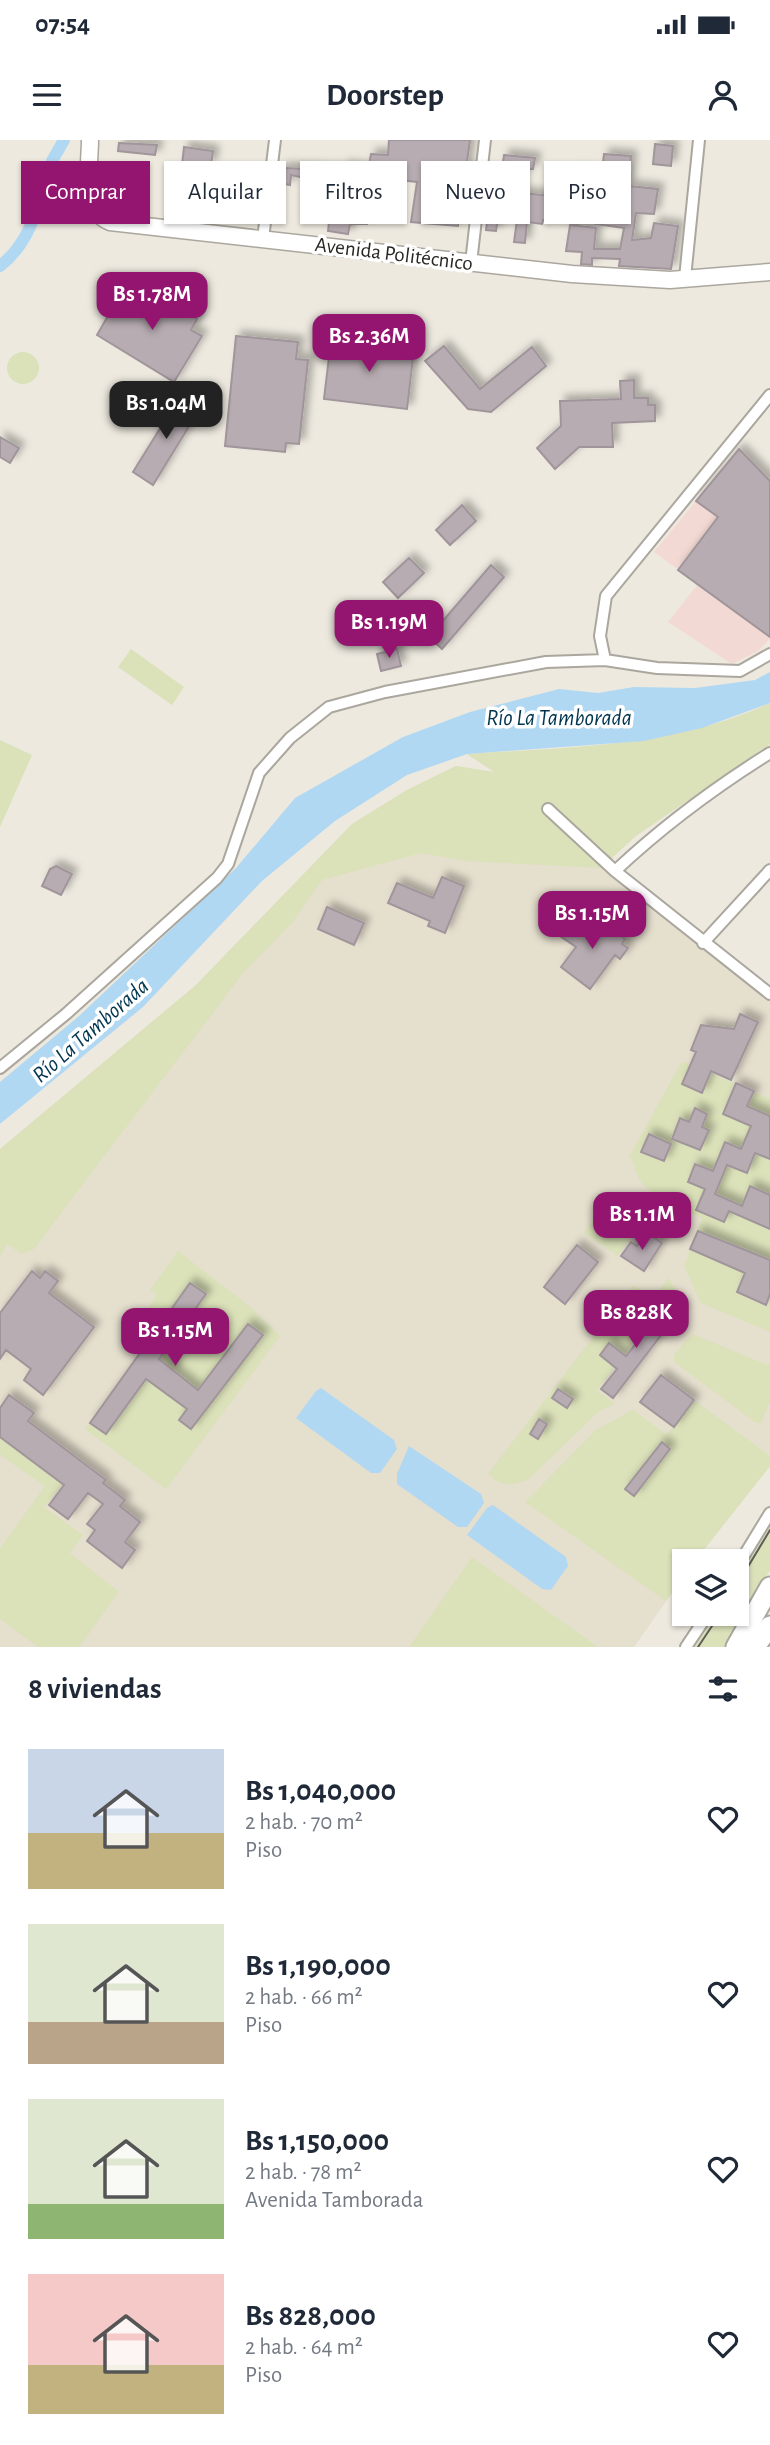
<!DOCTYPE html>
<html lang="es">
<meta charset="utf-8">
<style>
:root{--surface:#fff;--page:#f6f6f7;--text:#1f2937;--muted:#747a83;--accent:#94156f}
body{margin:0;font-family:"Alegreya Sans",sans-serif;background:var(--page);color:var(--text);height:100vh;display:flex;flex-direction:column;font-size:26px;white-space:nowrap}
*{box-sizing:border-box;margin:0}
p{font-size:23px;color:var(--muted)}
.icon{flex:none;width:38px;height:38px;fill:none;stroke:currentColor;stroke-width:2;stroke-linecap:round;stroke-linejoin:round}
.map{position:relative;height:1507px;overflow:hidden}
.panel{display:flex;flex-direction:column;background:var(--surface);flex:1}
.panel>*{flex:none}
.top-card{position:absolute;left:21px;top:21px;width:728px;height:63px;display:flex;gap:14px}
.fabs{position:absolute;left:672px;top:1409px;display:grid;gap:14px}
.fabs a{display:grid;place-items:center;width:77px;height:77px;border-radius:0px;background:var(--surface);box-shadow:0 2px 5px #0004;font-size:35px}
.price{position:absolute;translate:-50% -60px;padding:0 16px;border-radius:14px;background:var(--accent);color:#fff;font-size:23px;line-height:46px;filter:drop-shadow(0 2px 4px #0008)}
.price::after{content:'';position:absolute;left:50%;top:42px;width:21px;height:16px;margin-left:-10px;background:inherit;clip-path:polygon(0 0,100% 0,50% 100%)}
.price.selected{background:#222;color:#fff}
ul{padding:0;list-style:none}
li{display:flex;align-items:center;gap:21px;height:175px;padding:0 28px}
li span{display:grid;place-items:center;flex:none;width:196px;height:140px;border-radius:0px;color:#555}
li>.icon{margin-inline-start:auto}
span .icon{width:84px;height:84px;fill:#fffc;stroke-width:1}
li b{font-size:30px}
h2{display:flex;justify-content:space-between;align-items:center;height:84px;padding:0 28px;font-size:30px}
.pill{padding:0 24px;border-radius:0px;background:var(--surface);box-shadow:0 2px 5px #0004;font-size:24px;line-height:63px}
.pill.selected{background:var(--accent);color:#fff}
.status{display:flex;justify-content:space-between;align-items:center;height:49px;padding:0 35px;background:var(--surface);direction:ltr}
.status svg{height:19px;fill:currentColor}
header{display:flex;justify-content:space-between;align-items:center;height:91px;padding:0 28px;background:var(--surface);font-size:32px;font-weight:600}
.map>svg:first-child{display:block}
.industrial{fill:#f3d9d3}
.built{fill:#e5dfce}
.green{fill:#dbe1b9}
.water{fill:#b1d8f2}
.lines{fill:none;stroke-linecap:round;stroke-linejoin:round}
.canal{stroke:#b1d8f2;stroke-width:12}
.building{fill:#b7acb1;stroke:#a0959a;stroke-width:2;filter:url(#shadow)}
.street-casing{stroke:#aba79e;stroke-width:14}
.secondary-casing{stroke:#aba79e;stroke-width:19}
.highway-casing{stroke:#aba79e;stroke-width:23}
.street{stroke:#fff;stroke-width:10}
.secondary{stroke:#fff;stroke-width:16}
.highway{stroke:#fff;stroke-width:19}
.tram{stroke:#605e58;stroke-width:2}
.labels{text-anchor:middle;dominant-baseline:central;stroke-width:7;stroke-linejoin:round;paint-order:stroke}
.street-label{font-size:21px;fill:#272622;stroke:#fff}
.water-label{font-size:23px;font-style:italic;fill:#023650;stroke:#fff}
</style>
<div class="status"><b>07:54</b><svg viewBox="0 0 49 12"><path d="M0 12V9h3v3zM5 12V6h3v6zM10 12V3h3v9zM15 12V0h3v12zM26 1h20v11H26zM47 4h2v5h-2z"/></svg></div>
<header><svg class="icon" aria-label="menu" viewBox="0 0 24 24"><path d="M4 6h16M4 12h16M4 18h16"/></svg>Doorstep<svg class="icon" aria-label="person" viewBox="0 0 24 24"><circle cx="12" cy="8" r="4"/><path d="M4 21q1-7 8-7t8 7"/></svg></header>
<div class="map">
<svg width="770" height="1507" viewBox="0 0 770 1507">
<defs>
<filter id="shadow"><feDropShadow dx="5.5" dy="-5.5" stdDeviation="3.5" flood-color="#0004"/></filter>
</defs>
<rect width="100%" height="100%" fill="#ede9df"/>
<!-- industrial -->
<path class="industrial" d="M739,309L770,341V499L758,511L732,524L668,482L698,444L654,412Z"/>
<!-- built -->
<path class="built" d="M456,626L496,633L601,728L770,860V1326L695,1421H684V1436L634,1507H0V1009L196,845L352,684L407,650Z"/>
<!-- green -->
<path class="green" d="M7 228a16 16 0 1 1 32 0a16 16 0 1 1-32 0Z
M131,509L184,547L172,565L118,527Z
M770,563V604L636,696L601,728L464,721L421,713L322,740L292,783L243,833L34,1109L21,1114L8,1104L0,1116V1009L196,845L352,684L407,650L456,626L494,632L467,614C569,607 676,607 770,563Z
M0,600L32,615L0,687Z
M682,921L770,959V1192L701,1163L684,1126L702,1078C682,1068 655,1060 641,1042C635,1034 637,1024 629,1017Z
M606,1060L640,1083L618,1116L584,1093Z
M178,1111L248,1165L280,1196L166,1349L85,1289L90,1283L106,1294L160,1220L145,1208L137,1184L157,1155L150,1150Z
M668,1138L689,1170L669,1156L597,1250L615,1264L599,1271L528,1340C510,1346 502,1347 488,1334L633,1145L653,1158Z
M692,1194L770,1226V1261L761,1283H756L674,1222V1215Z
M694,1260L770,1316V1326L695,1421H684V1436L666,1461L525,1362L596,1290L633,1270L667,1295Z
M0,1297L63,1344L44,1367L83,1395L70,1413L119,1452L79,1507H38L0,1479V1408L45,1346L0,1315Z
M770,1379V1430L727,1507H690L711,1474H737V1432Z
M472,1417L598,1507H409Z"/>
<!-- water -->
<path class="water" d="M770,532V563L702,588L644,601L467,614L407,635L335,681L262,741L143,867L0,984V942L79,876L236,728L295,658L403,597L470,572L559,549L598,553L634,547L695,548L755,540Z
M321,1248L394,1300L397,1309L380,1333H371L296,1278L316,1251Z
M409,1306L481,1354L484,1363L467,1387H458L397,1344V1334Z
M493,1365L566,1417L568,1426L551,1450L542,1449L467,1395L487,1368Z"/>
<g class="lines">
<!-- canal -->
<path class="canal" d="M52,21L64,0
M0,126C30,103 38,67 48,32"/>
</g>
<!-- building -->
<path class="building" d="M389,0H470L466,28L472,29L469,44L426,40V59L460,62L458,86L411,82L417,42L373,37L367,84H350L348,94L328,91L331,65L359,66L361,38L342,36L343,26L368,29L371,14L388,15Z
M119,3L157,5L155,15L118,11Z
M655,4L673,6L671,26L653,24Z
M184,7L213,11L211,25L192,23L187,80L176,79Z
M604,14L631,16L629,46L658,49L654,74L636,73L632,100L651,98L654,83L678,86L671,129L619,126L620,119L592,118V125L581,124L582,112L566,111L570,85L596,88L594,109H620L624,88L595,84Z
M504,15L535,18L533,29H526V35L502,29Z
M282,28L339,30L333,63L306,62L309,39L291,35L290,45L279,43Z
M574,32L584,33L578,84L543,80L542,84L527,82L525,103L514,102L517,80L498,78L496,91L486,90L489,66L521,69L522,53L573,58Z
M141,145L197,179L191,190L202,196L174,242L97,195L123,150L134,157Z
M236,196L298,202L296,219L308,220L299,304L286,303L285,312L225,306Z
M331,200L414,209L407,269L324,259Z
M444,206L480,249L532,207L546,226L491,272L468,269L425,221Z
M634,240V258H648V265H655V281L612,283L613,307H579L555,329L537,308L561,286L560,261L621,259L620,241Z
M179,258L199,270L153,345L133,332Z
M0,297L19,308L10,323L0,317Z
M739,309L770,341V497L678,430L718,377L696,361Z
M462,365L476,381L450,405L436,390Z
M409,418L424,433L398,458L383,442Z
M491,425L504,437L442,509L429,497Z
M397,509L401,526L381,531L377,514Z
M56,726L72,734L61,755L42,746L50,729Z
M442,737L464,746L445,793L428,786L430,781L388,763L397,743L433,758Z
M327,767L364,783L354,805L318,789Z
M600,778L625,799L622,804L628,808L620,819L615,815L590,849L561,827L576,807L560,796L572,780L590,793Z
M740,874L758,882L731,940L711,931L702,953L682,944L696,912L691,910L701,885L734,889Z
M736,943L754,951L747,966L770,976V1019L755,1013L747,1033L727,1025L715,1054L742,1066L750,1046L770,1055V1089L729,1071L724,1082L696,1070L705,1049L688,1042L695,1024L713,1031L725,1002L741,1009L751,986L723,974Z
M695,968L707,974L702,987L709,990L700,1010L672,999L680,978L689,982Z
M649,994L671,1004L664,1021L641,1012Z
M698,1091L770,1120V1154L766,1165L737,1152L745,1133L690,1109Z
M646,1092L662,1103L644,1131L621,1116L631,1102L637,1106Z
M577,1105L598,1122L565,1164L544,1147Z
M32,1131L40,1138L45,1131L58,1141L49,1153L94,1187L43,1255L24,1240L31,1229L6,1210L0,1219V1173Z
M190,1143L206,1154L159,1219L198,1250L248,1184L263,1195L191,1289L179,1280L187,1269L146,1239L106,1294L90,1283Z
M670,1160L681,1169L613,1258L601,1249L617,1229L600,1215L609,1203L626,1216Z
M661,1235L694,1260L674,1287L640,1262Z
M558,1249L573,1259L567,1268L552,1258Z
M9,1255L34,1273L28,1281L106,1340L103,1343L125,1360L120,1366L140,1382L125,1402L135,1410L122,1428L87,1401L95,1390L87,1384L103,1364L88,1353L68,1379L49,1365L64,1345L0,1297V1268Z
M539,1279L547,1284L538,1299L530,1294Z
M662,1302L670,1309L634,1356L625,1349Z"/>
<g class="lines">
<!-- street casing -->
<g class="street-casing">
<path id="street" d="M263,99L275,0
M471,123L485,0
M685,138L699,0
M605,520L600,496L606,456L770,255
M548,669L615,731L770,854
M615,731C663,686 714,648 770,613
M703,803L770,730
M0,928L66,874L217,738L228,724L259,633L290,598L329,567L385,552L546,522L605,520L657,528L740,531L770,514
M737,1427L770,1373
M686,1507L708,1474"/>
</g>
<!-- secondary casing -->
<g class="secondary-casing">
<path id="secondary" d="M90,0C90,28 80,69 110,82L572,134L670,140L770,132"/>
</g>
<!-- highway casing -->
<g class="highway-casing">
<path id="highway" d="M736,1507L770,1447
M755,1507L770,1486"/>
</g>
<!-- street -->
<use href="#street" class="street"/>
<!-- secondary -->
<use href="#secondary" class="secondary"/>
<!-- highway -->
<use href="#highway" class="highway"/>
<!-- tram -->
<path class="tram" d="M737,1445L770,1390
M698,1507L720,1474"/>
</g>
<g class="labels">
<!-- street labels -->
<g class="street-label">
<text transform="translate(394 114) rotate(7)">Avenida Politécnico</text>
</g>
<!-- water labels -->
<g class="water-label">
<text x="559" y="578">Río La Tamborada</text>
<text transform="translate(91 891) rotate(-41)">Río La Tamborada</text>
</g>
</g>
</svg>
<div class="fabs">
<a><svg class="icon" aria-label="layers" viewBox="0 0 24 24"><path d="M12 4l9 5-9 5-9-5zM3 14l9 5 9-5"/></svg></a>
</div>
<b class="price" style="left:152px;top:192px">Bs 1.78M</b>
<b class="price" style="left:369px;top:234px">Bs 2.36M</b>
<b class="price selected" style="left:166px;top:301px">Bs 1.04M</b>
<b class="price" style="left:389px;top:520px">Bs 1.19M</b>
<b class="price" style="left:592px;top:811px">Bs 1.15M</b>
<b class="price" style="left:642px;top:1112px">Bs 1.1M</b>
<b class="price" style="left:636px;top:1210px">Bs 828K</b>
<b class="price" style="left:175px;top:1228px">Bs 1.15M</b>
<div class="top-card">
<a class="pill selected">Comprar</a>
<a class="pill">Alquilar</a>
<a class="pill">Filtros</a>
<a class="pill">Nuevo</a>
<a class="pill">Piso</a>
</div>
</div>
<section class="panel">
<h2>8 viviendas<svg class="icon" aria-label="filters" viewBox="0 0 24 24"><path d="M4 7h16M4 17h16"/><circle cx="9" cy="7" r="2"/><circle cx="15" cy="17" r="2"/></svg></h2>
<ul>
<li><span style="background:linear-gradient(#c9d6e8 60%,#c2b280 0)"><svg class="icon" aria-label="home" viewBox="0 0 24 24"><path d="M3 11l9-7 9 7M6 9v11h12V9"/></svg></span><div><b>Bs 1,040,000</b><p>2 hab. · 70 m²</p><p>Piso</p></div><svg class="icon" aria-label="heart" viewBox="0 0 24 24"><path d="M12 20l-8-8c-3-5 5-10 8-4 3-6 11-1 8 4z"/></svg></li>
<li><span style="background:linear-gradient(#dfe7d0 70%,#b9a48a 0)"><svg class="icon" aria-label="home" viewBox="0 0 24 24"><path d="M3 11l9-7 9 7M6 9v11h12V9"/></svg></span><div><b>Bs 1,190,000</b><p>2 hab. · 66 m²</p><p>Piso</p></div><svg class="icon" aria-label="heart" viewBox="0 0 24 24"><path d="M12 20l-8-8c-3-5 5-10 8-4 3-6 11-1 8 4z"/></svg></li>
<li><span style="background:linear-gradient(#dfe7d0 75%,#8fb573 0)"><svg class="icon" aria-label="home" viewBox="0 0 24 24"><path d="M3 11l9-7 9 7M6 9v11h12V9"/></svg></span><div><b>Bs 1,150,000</b><p>2 hab. · 78 m²</p><p>Avenida Tamborada</p></div><svg class="icon" aria-label="heart" viewBox="0 0 24 24"><path d="M12 20l-8-8c-3-5 5-10 8-4 3-6 11-1 8 4z"/></svg></li>
<li><span style="background:linear-gradient(#f6c9c9 65%,#c2b280 0)"><svg class="icon" aria-label="home" viewBox="0 0 24 24"><path d="M3 11l9-7 9 7M6 9v11h12V9"/></svg></span><div><b>Bs 828,000</b><p>2 hab. · 64 m²</p><p>Piso</p></div><svg class="icon" aria-label="heart" viewBox="0 0 24 24"><path d="M12 20l-8-8c-3-5 5-10 8-4 3-6 11-1 8 4z"/></svg></li>
</ul>
</section>
